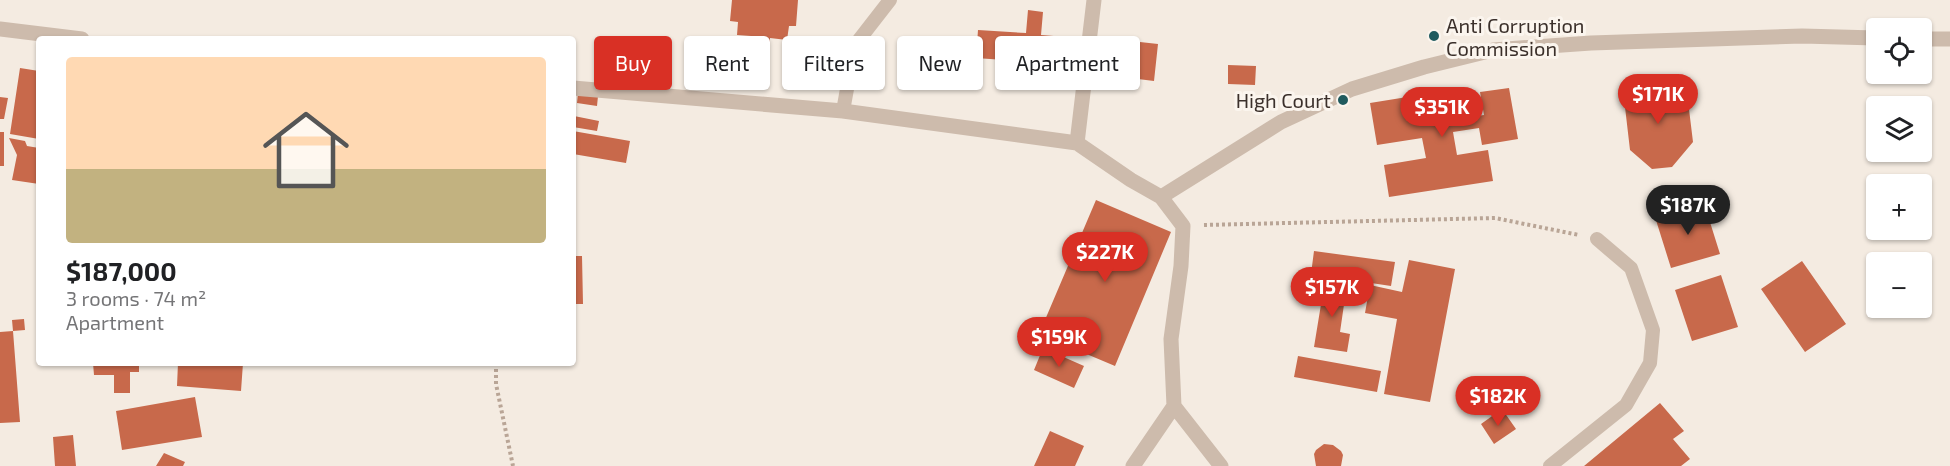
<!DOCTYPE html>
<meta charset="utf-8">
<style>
:root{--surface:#fff;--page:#f6f6f6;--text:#202124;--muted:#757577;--accent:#d93025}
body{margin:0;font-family:"Exo 2",sans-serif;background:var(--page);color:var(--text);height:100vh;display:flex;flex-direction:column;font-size:22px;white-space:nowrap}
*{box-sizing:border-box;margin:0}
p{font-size:20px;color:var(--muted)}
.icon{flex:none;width:33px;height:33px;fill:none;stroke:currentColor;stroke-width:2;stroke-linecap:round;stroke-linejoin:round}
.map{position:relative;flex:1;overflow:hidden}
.panel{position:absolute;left:36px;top:36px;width:540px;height:330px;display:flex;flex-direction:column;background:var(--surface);border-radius:6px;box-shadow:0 2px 4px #0004}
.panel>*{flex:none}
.hud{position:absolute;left:594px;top:36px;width:570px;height:54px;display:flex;gap:12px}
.fabs{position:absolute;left:1866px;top:18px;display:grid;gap:12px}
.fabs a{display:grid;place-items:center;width:66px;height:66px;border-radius:6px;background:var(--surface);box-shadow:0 2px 4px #0004;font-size:30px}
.price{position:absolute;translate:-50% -51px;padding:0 14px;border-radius:21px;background:var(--accent);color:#fff;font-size:20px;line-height:39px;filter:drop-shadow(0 2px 3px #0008)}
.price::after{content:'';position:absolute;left:50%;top:36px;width:18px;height:14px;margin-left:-9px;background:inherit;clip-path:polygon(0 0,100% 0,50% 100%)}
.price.selected{background:#222;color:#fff}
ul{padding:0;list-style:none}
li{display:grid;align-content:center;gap:12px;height:318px;padding:0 30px}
li span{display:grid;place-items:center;height:186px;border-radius:6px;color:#555}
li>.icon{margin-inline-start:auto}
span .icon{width:108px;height:108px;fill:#fffc;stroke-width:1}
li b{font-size:26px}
.tag{padding:0 21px;border-radius:6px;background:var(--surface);box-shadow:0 2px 4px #0004;font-size:21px;line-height:54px}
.tag.selected{background:var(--accent);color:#fff}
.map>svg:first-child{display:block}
.building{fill:#c8694b}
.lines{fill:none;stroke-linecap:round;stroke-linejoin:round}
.path{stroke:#b9a596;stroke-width:4;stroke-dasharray:3 3;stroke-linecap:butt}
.lane{stroke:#cdbbac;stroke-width:14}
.street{stroke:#cdbbac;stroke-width:15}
.poi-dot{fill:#1f5a5e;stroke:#fbf5ee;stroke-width:2}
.labels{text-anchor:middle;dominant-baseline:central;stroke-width:6;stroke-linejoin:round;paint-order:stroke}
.poi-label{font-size:20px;fill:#3b302b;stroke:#fbf5ee;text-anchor:start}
</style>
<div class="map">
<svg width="1950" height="466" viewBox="0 0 1950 466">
<rect width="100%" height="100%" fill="#f4ebe1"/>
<!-- building -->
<path class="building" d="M732,0H798L796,26H789L787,40L770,38V47L750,45L751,36L737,35L738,22L730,21Z
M1028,10L1043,12L1041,35L1079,38L1077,65L976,58L978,30L1026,33Z
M1122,40L1158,44L1154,81L1130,78L1129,90L1117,89Z
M1228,65L1256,66L1255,85L1228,84Z
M20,68L39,71V139L10,134Z
M1663,83L1688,101L1693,142L1672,167L1652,169L1630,150L1625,107L1639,85Z
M1463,88L1468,117L1484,115L1480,92L1509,88L1518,139L1482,145L1479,128L1453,132L1457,155L1488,150L1493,181L1389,197L1384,165L1426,158L1422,138L1377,145L1370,103Z
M578,93L598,96L597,106L577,103Z
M0,97L8,98L4,119H0Z
M574,116L599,121L597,131L573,127Z
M573,131L630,141L626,163L573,154Z
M0,132H4V166H0Z
M9,138L25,141L27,146L39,148V184L12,180L17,155Z
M1096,200L1171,232L1115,366L1039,334Z
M1704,203L1720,254L1671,268L1655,217Z
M1314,251L1395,262L1391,286L1311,274Z
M573,256H582L583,304H573Z
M1409,260L1455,269L1430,402L1384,394L1397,319L1365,313L1370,285L1402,292Z
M1802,261L1846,324L1805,352L1761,289Z
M1721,275L1738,327L1692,341L1675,290Z
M1325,280L1347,284L1340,332L1350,334L1347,352L1314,347Z
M24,319L25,330L13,331L12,320Z
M13,331L20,422L0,423V332Z
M1043,348L1084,366L1074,388L1034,370Z
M1298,356L1381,371L1377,392L1294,377Z
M93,363H139V372H130V393H114V375H94Z
M178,363H243L241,391L177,386Z
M195,397L202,437L122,450L116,411Z
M1660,403L1684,431L1673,439L1690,459L1681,466H1584Z
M1502,409L1516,429L1494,444L1481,424Z
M1050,431L1084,446L1075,466H1034Z
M73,435L76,466H55L53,437Z
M1324,444L1333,445L1341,451L1343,455L1341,466H1316L1314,454L1316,450Z
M164,453L185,462L183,466H156Z"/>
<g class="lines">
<!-- path -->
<path class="path" d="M1204,225L1495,218L1579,235
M496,363V384L513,466"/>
<!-- lane -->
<path class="lane" d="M843,111L855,45L890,0
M1550,466L1626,405L1650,363L1653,330L1631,268L1597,239"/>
<!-- street -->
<path class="street" d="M0,29L82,39
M1922,39H1950
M573,88L843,111L1077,143L1131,180L1161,197L1183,226L1181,266L1171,339L1174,406L1133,466
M1077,143L1094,0
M1161,197L1281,122L1352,89L1424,67L1493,50L1591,43L1802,36L1876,38
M1174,406L1221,466"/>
</g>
<!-- markers -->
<g class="poi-dot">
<circle cx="1434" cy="36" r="6"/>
<circle cx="1343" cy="100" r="6"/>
</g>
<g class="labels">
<!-- poi labels -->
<g class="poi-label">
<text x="1446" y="25">Anti Corruption<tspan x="1446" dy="23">Commission</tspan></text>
<text x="1331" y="100" text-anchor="end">High Court</text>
</g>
</g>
</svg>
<div class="fabs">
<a><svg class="icon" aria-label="locate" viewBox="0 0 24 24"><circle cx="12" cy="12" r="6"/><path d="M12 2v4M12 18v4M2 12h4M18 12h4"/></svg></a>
<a><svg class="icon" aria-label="layers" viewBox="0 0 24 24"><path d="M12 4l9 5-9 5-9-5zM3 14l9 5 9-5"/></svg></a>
<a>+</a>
<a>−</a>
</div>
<b class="price" style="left:1658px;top:125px">$171K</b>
<b class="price" style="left:1442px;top:138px">$351K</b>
<b class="price selected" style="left:1688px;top:236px">$187K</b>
<b class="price" style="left:1105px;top:283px">$227K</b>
<b class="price" style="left:1332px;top:318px">$157K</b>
<b class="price" style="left:1059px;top:368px">$159K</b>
<b class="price" style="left:1498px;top:427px">$182K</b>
<div class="hud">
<a class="tag selected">Buy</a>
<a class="tag">Rent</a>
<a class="tag">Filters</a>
<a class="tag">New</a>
<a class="tag">Apartment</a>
</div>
<section class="panel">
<ul>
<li><span style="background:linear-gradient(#ffd9b3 60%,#c2b280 0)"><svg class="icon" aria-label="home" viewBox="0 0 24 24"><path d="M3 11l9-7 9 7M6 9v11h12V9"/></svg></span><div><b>$187,000</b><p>3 rooms · 74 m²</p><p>Apartment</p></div></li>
</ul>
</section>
</div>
